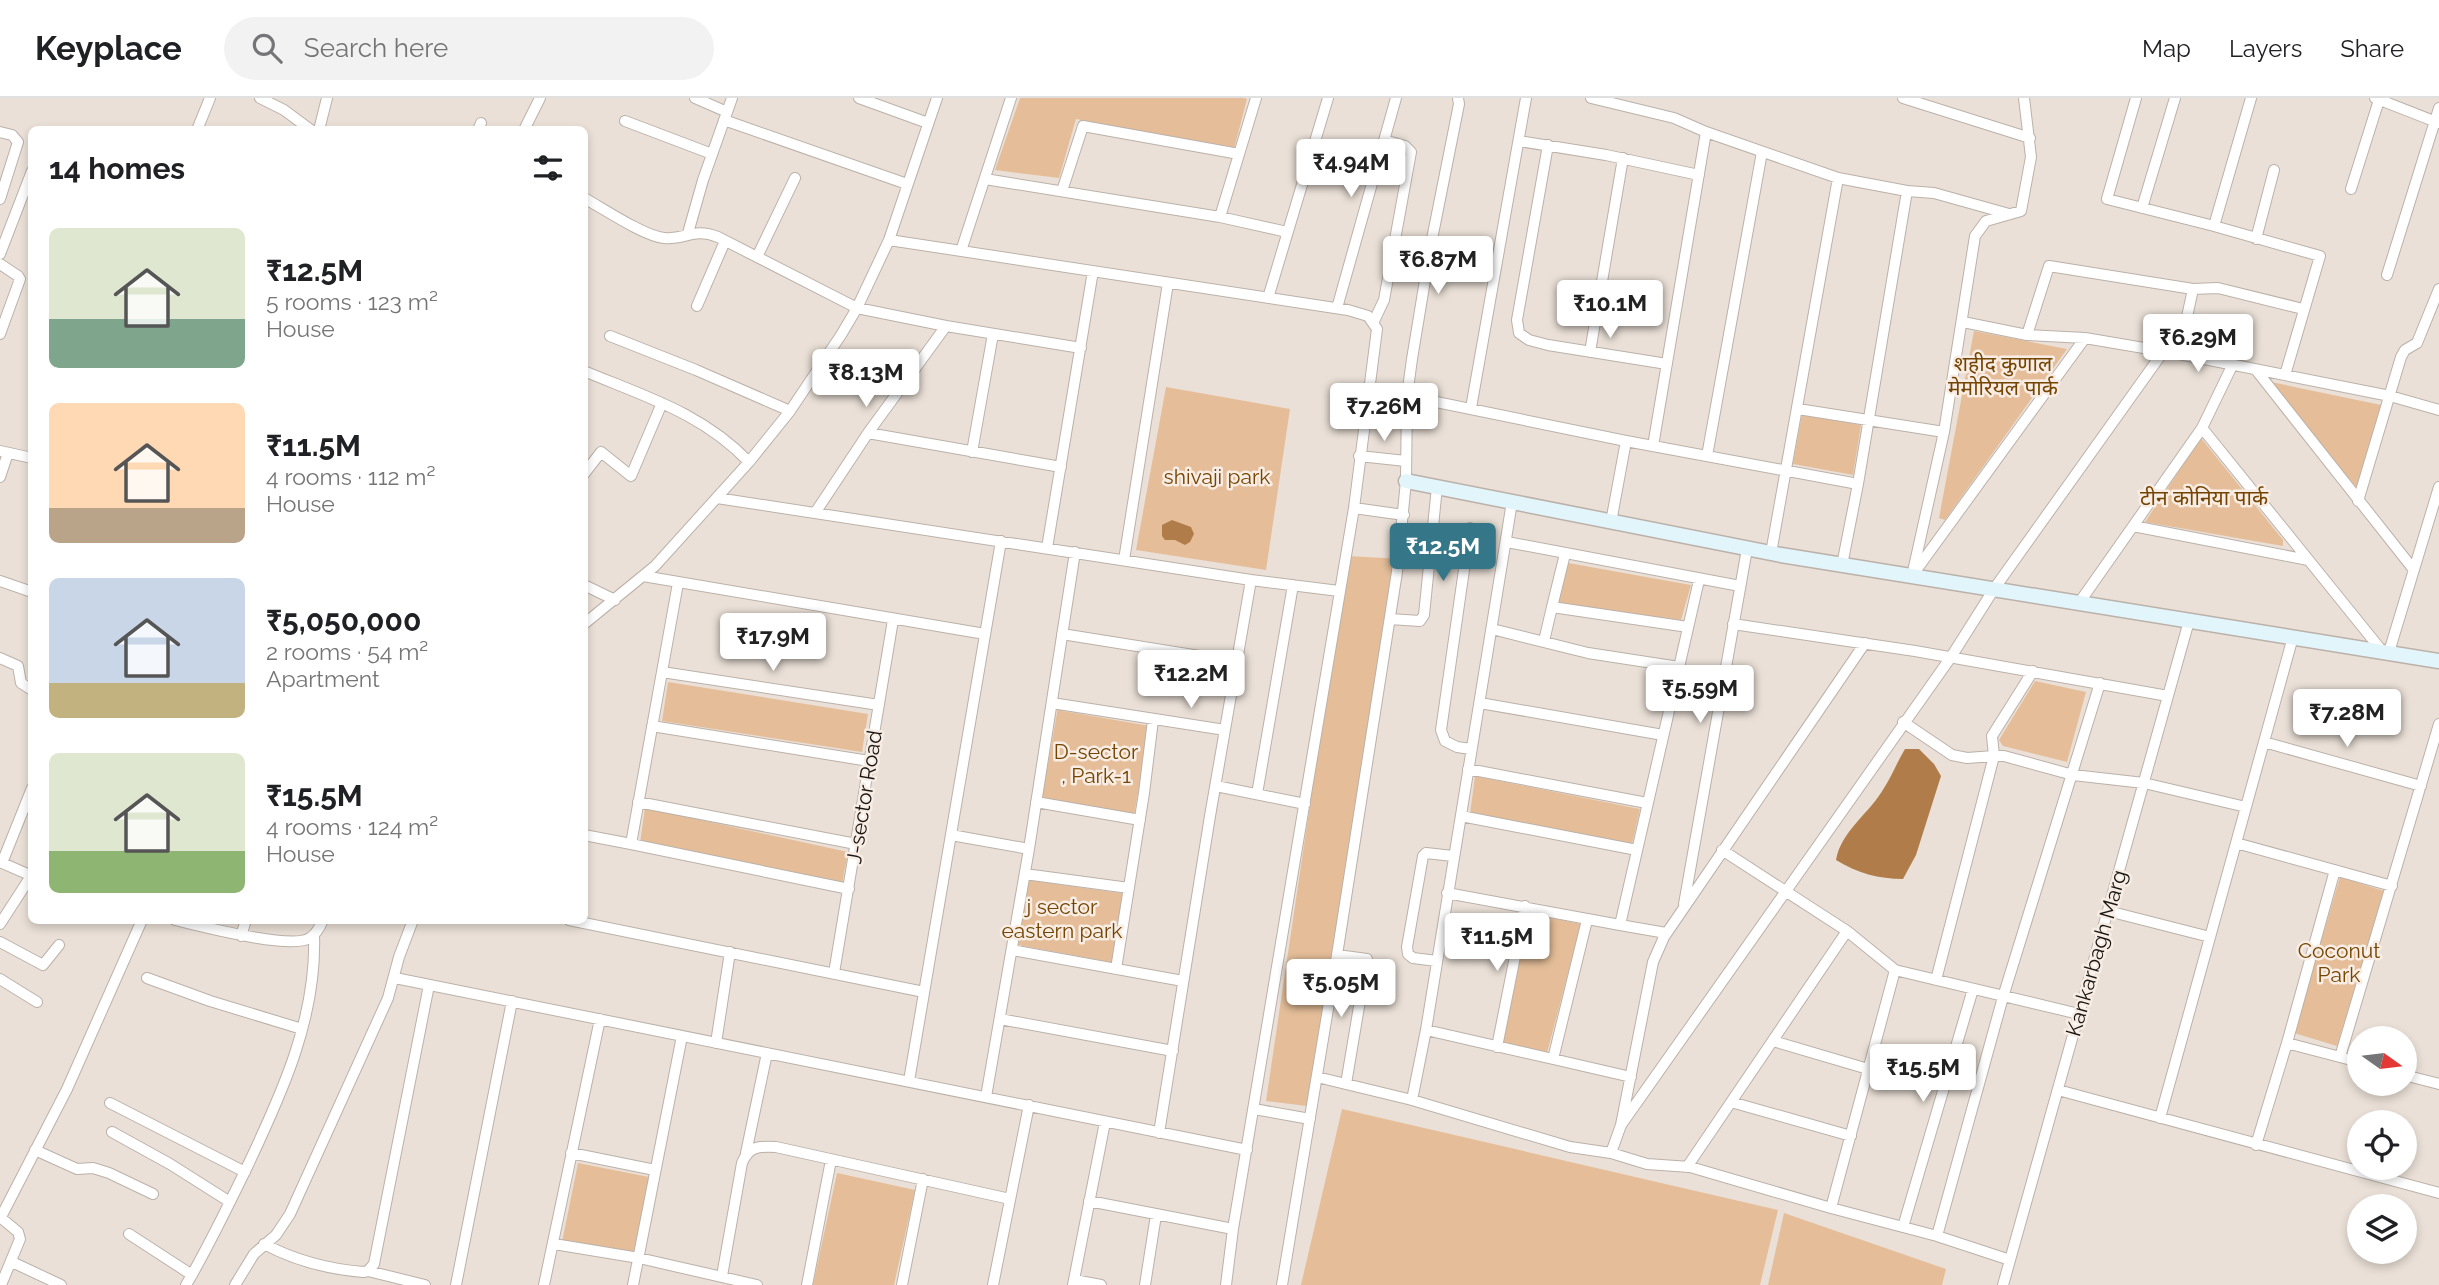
<!DOCTYPE html>
<meta charset="utf-8">
<style>
:root{--surface:#fff;--page:#f2f2f2;--text:#202124;--muted:#757577;--line:#e0e0e0;--accent:#357689}
body{margin:0;font-family:Raleway,"Noto Sans Devanagari",sans-serif;background:var(--page);color:var(--text);height:100vh;display:flex;flex-direction:column;font-size:26px;white-space:nowrap}
*{box-sizing:border-box;margin:0}
p{font-size:23px;color:var(--muted)}
.icon{flex:none;width:38px;height:38px;fill:none;stroke:currentColor;stroke-width:2;stroke-linecap:round;stroke-linejoin:round}
.map{position:relative;flex:1;overflow:hidden}
.drawer{position:absolute;left:28px;top:28px;width:560px;height:798px;display:flex;flex-direction:column;background:var(--surface);border-radius:10px;box-shadow:0 4px 10px #0003}
.drawer>*{flex:none}
.needle{width:46px;rotate:104deg}
.tools{position:absolute;left:2347px;top:928px;display:grid;gap:14px}
.tools a{display:grid;place-items:center;width:70px;height:70px;border-radius:50%;background:var(--surface);box-shadow:0 4px 10px #0003;font-size:35px}
.price{position:absolute;translate:-50% -60px;padding:0 16px;border-radius:7px;background:#fff;color:#222;font-size:23px;line-height:46px;filter:drop-shadow(0 2px 4px #0008)}
.price::after{content:'';position:absolute;left:50%;top:42px;width:21px;height:16px;margin-left:-10px;background:inherit;clip-path:polygon(0 0,100% 0,50% 100%)}
.price.selected{background:var(--accent);color:#fff}
ul{padding:0;list-style:none}
li{display:flex;align-items:center;gap:21px;height:175px;padding:0 21px}
li span{display:grid;place-items:center;flex:none;width:196px;height:140px;border-radius:10px;color:#555}
li>.icon{margin-inline-start:auto}
span .icon{width:84px;height:84px;fill:#fffc;stroke-width:1}
li b{font-size:30px}
h2{display:flex;justify-content:space-between;align-items:center;height:84px;padding:0 21px;font-size:30px}
header{display:flex;align-items:center;gap:42px;box-sizing:border-box;height:98px;padding:0 35px;background:var(--surface);border-bottom:2px solid var(--line)}
header strong{font-size:33px}
nav{display:flex;gap:38px;margin-inline-start:auto;font-size:24px}
.search{width:490px;height:63px;background:var(--page);display:flex;align-items:center;gap:18px;box-sizing:border-box;padding:0 24px;border-radius:38px;color:var(--muted);font-size:26px}
.map>svg:first-child{display:block}
.green{fill:#e5be99}
.water{fill:#b07d4a}
.lines{fill:none;stroke-linecap:round;stroke-linejoin:round}
.street-casing{stroke:#bbb1a9;stroke-width:12}
.secondary-casing{stroke:#bbb1a9;stroke-width:17}
.street{stroke:#fff;stroke-width:10}
.secondary{stroke:#e2f5fb;stroke-width:14}
.labels{text-anchor:middle;dominant-baseline:central;stroke-width:5;stroke-linejoin:round;paint-order:stroke}
.park-label{font-size:21px;fill:#754401;stroke:#f7ede4}
.street-label{font-size:21px;fill:#191512;stroke:#f7ede4}
</style>
<header>
<strong>Keyplace</strong>
<div class="search"><svg class="icon" aria-label="search" viewBox="0 0 24 24"><circle cx="10" cy="10" r="6"/><path d="M15 15l6 6"/></svg>Search here</div>
<nav><a>Map</a><a>Layers</a><a>Share</a></nav>
</header>
<div class="map">
<svg width="2439" height="1187" viewBox="0 0 2439 1187">
<rect width="100%" height="100%" fill="#eae0d7"/>
<!-- green -->
<path class="green" d="M1020,0H1244L1247,1L1234,51L1076,21L1059,80L995,72Z
M1974,233L2067,251L1945,422L1939,420Z
M2271,284L2386,308L2358,391L2270,287Z
M1166,289L1290,311L1266,472L1136,452Z
M1802,316L1861,327L1853,377L1793,366Z
M2201,340L2283,442V448L2145,424Z
M1347,458L1403,461L1307,1008L1266,1003Z
M1568,465L1691,487L1681,522L1558,506Z
M2035,583L2086,594L2067,664L2003,648L1999,642Z
M668,584L868,616L862,654L662,623Z
M1058,609L1063,613L1150,628L1134,717L1042,701Z
M1475,678L1640,711L1632,746L1470,716Z
M645,710L848,754L842,786L640,745Z
M2340,779L2384,793L2337,948L2294,935Z
M1028,782L1127,796L1115,865L1018,847Z
M1528,815L1581,826L1547,955L1503,946Z
M1342,1011L1778,1112L1760,1187H1301Z
M578,1065L649,1079L635,1160L562,1144Z
M837,1075L915,1092L894,1187H813Z
M1784,1115L1946,1171L1942,1187H1768Z"/>
<!-- water -->
<path class="water" d="M1172,422L1191,429L1194,436L1190,444L1185,447L1175,442H1165L1162,438V427Z
M1905,651H1919L1934,666L1941,678L1916,757L1903,781C1879,781 1857,775 1836,762C1841,733 1870,715 1884,690C1892,678 1897,664 1905,651Z"/>
<g class="lines">
<!-- street casing -->
<g class="street-casing">
<path id="street" d="M260,0L284,12L311,32
M695,0L727,14
M859,0L928,25
M1903,0L2030,40
M2136,0L2107,101L2214,128
M2251,0L2214,128L2320,158L2285,277
M2375,0L2439,25
M724,22L907,86
M625,23L712,56
M197,32L210,0
M319,32L327,0
M478,32L481,25
M524,32L540,0
M0,34L12,37L18,44L0,101
M1519,43L1606,57L1699,77
M1548,47L1517,222L1519,235L1529,242L1548,247L1667,266
M985,81L1220,119L1287,134
M2351,91L2379,2
M1062,93L1083,28L1239,56
M1907,93L1934,95L2009,116
M584,100C604,111 644,138 664,140C686,142 693,129 718,139L857,210L946,228L1081,250
M2142,110L2175,0
M1220,119L1256,0
M688,135L703,82L732,0
M2256,141L2274,72
M889,142L1348,212L1368,218L1377,231L1354,410L1233,1131L1226,1187
M961,153L1011,0
M0,156L32,73
M757,159L795,80
M0,166L18,178L20,181L0,236
M2387,177L2439,10
M2193,191L2218,190L2303,211
M1268,200L1328,0
M697,208L725,143
M1337,210L1396,0
M1374,223L1384,202L1411,54L1405,48L1384,42
M1963,224L2027,237L2085,240L2179,256L2390,298L2439,312
M2027,237L2049,168L2193,191L2179,256
M610,238L696,272L790,313
M1590,254L1623,60
M2232,268L2202,330L2382,553
M2256,272L2414,472
M584,273C646,299 702,315 749,364
M1369,295L1407,298L1626,343L1858,386L1907,93L1838,80L1706,34L1674,20L1591,0
M1471,310L1526,0
M1798,311L1944,334
M868,335L1061,369
M1653,348L1706,34
M0,353L32,360
M972,354L993,236
M1359,358L1406,363
M1707,358L1762,54
M584,376L601,354L631,378L662,305
M0,379L8,355
M717,400L1251,482L1339,493
M2358,403L2401,259L2405,252L2417,245L2439,191
M1354,410L1404,417
M815,415L868,335L946,228
M1611,424L1626,343
M2133,428L2308,462
M1470,430L1441,632L1445,643L1457,649L1471,651
M1507,444L1740,488
M1047,450L1093,173
M1771,455L1838,80
M1565,456L1552,509L1688,529
M1124,462L1168,185
M1842,467L1858,386
M1914,475L2085,240
M643,478L985,536
M1912,478L1944,334L1975,138L1986,123L2021,113L2031,59L2024,0
M0,483L32,494
M584,487L615,502
M2079,505L2202,330
M1390,521L1420,523L1424,517L1437,389
M584,526L655,468L749,364L790,313L841,237L857,210L889,142L937,0
M1733,526L1915,553L2168,598
M1492,531L1588,555L1679,569
M1062,536L1237,564
M1544,543L1552,509
M2389,554L2439,389
M0,560L18,568L21,585L32,592
M662,574L879,607
M1052,605L1225,632
M1480,605L1663,637
M1903,624L1952,657L1967,660L1994,658L1992,638L2033,573
M652,628L869,663
M2264,644L2421,688
M1468,671L1647,705
M1216,688L1305,706
M1257,696L1293,487
M638,704L856,746
M1036,704L1140,722
M1461,718L1637,752
M584,737L631,746L678,485
M951,737L1029,751
M2236,745L2392,788
M631,746L849,791
M1722,752L1847,833L1895,872
M0,764L32,778
M2,765L32,690
M1025,776L1129,790
M1447,795L1620,827
M1684,806L1747,451
M2108,813L2210,839
M175,822C200,828 291,852 310,840C316,836 320,829 323,822
M569,822L924,894
M0,826L31,778
M1666,835L1620,827L1699,482
M241,838L246,822
M0,844L43,867L59,847
M1012,852L1183,883
M1337,857L1367,861L1346,986
M1437,863L1413,860L1408,856L1407,849L1423,758L1426,755L1453,758
M1116,871L1144,695L1153,622
M834,875L893,522
M147,880L210,903L302,931
M395,880L1247,1052
M0,881L37,904
M1936,882L1994,658H2004L2073,677L2144,685L2246,709
M1000,921L1173,953
M1426,932L1553,961L1587,822
M1773,943L1868,971
M716,945L730,854
M2287,945L2335,772
M1497,949L1525,808
M2340,959L2439,626
M1553,961L1631,979
M2404,977L2439,986
M1317,979L1412,1002L1570,1049L1611,1055L1647,1066L1690,1069L1831,1110L1937,1138L2010,1162
M909,983L1001,443
M2058,992L2439,1095
M986,999L1029,751L1075,454
M1412,1002L1426,932L1512,404
M1731,1004L1851,1038
M110,1005L245,1074
M1254,1011L1310,1021
M2160,1020L2293,539
M1621,1027L1951,559L1994,491L2163,254
M112,1034L170,1066L230,1104
M1159,1035L1210,718L1251,482
M2256,1047L2287,945L2359,964
M35,1052L77,1071L93,1070L109,1075L153,1096
M571,1055L655,1072
M746,1055L767,955
M1611,1055L1621,1027L1653,864L1664,839L1865,545
M1687,1069L1847,833
M1089,1103L1233,1131
M1831,1110L1895,872L2079,916
M0,1119L18,1134L20,1141L1,1187
M1,1119L67,991L142,822
M1903,1129L1973,891
M129,1136L192,1177
M1937,1138L2003,899L2100,585
M264,1146C296,1163 327,1171 363,1174L368,1173L374,1166L429,887
M554,1146L639,1160L757,1187
M12,1164L61,1187
M368,1173L425,1187
M722,1178L742,1065C749,1048 759,1048 776,1049L1010,1101
M1074,1182L1101,1187
M186,1187C209,1148 228,1108 248,1067C282,995 317,919 314,837
M235,1187L254,1156L276,1137L290,1116L388,900L399,859L413,822
M456,1187L512,903
M544,1187L600,921
M633,1187L682,938
M807,1187L831,1062
M902,1187L923,1081
M993,1187L1029,1007
M1073,1187L1105,1024
M1145,1187L1156,1117
M1282,1187L1337,857L1397,474L1406,383L1407,298L1412,261L1431,146L1459,6L1458,0
M2003,1187L2189,523"/>
</g>
<!-- secondary casing -->
<g class="secondary-casing">
<path id="secondary" d="M1406,383L1781,457L2439,563"/>
</g>
<!-- street -->
<use href="#street" class="street"/>
<!-- secondary -->
<use href="#secondary" class="secondary"/>
</g>
<g class="labels">
<!-- park labels -->
<g class="park-label">
<text x="2003" y="265">शहीद कुणाल<tspan x="2003" dy="24">मेमोरियल पार्क</tspan></text>
<text x="1217" y="378">shivaji park</text>
<text x="2204" y="399">टीन कोनिया पार्क</text>
<text x="1096" y="653">D-sector<tspan x="1096" dy="24">, Park-1</tspan></text>
<text x="1062" y="808">j sector<tspan x="1062" dy="24">eastern park</tspan></text>
<text x="2339" y="852">Coconut<tspan x="2339" dy="24">Park</tspan></text>
</g>
<!-- street labels -->
<g class="street-label">
<text transform="translate(864 699) rotate(-81)">J-sector Road</text>
<text transform="translate(2096 855) rotate(-74)">Kankarbagh Marg</text>
</g>
</g>
</svg>
<div class="tools">
<a><svg class="needle" viewBox="-14 -14 28 28"><path d="M0-13l5 13h-10z" fill="#e53935"/><path d="M0 13l5-13h-10z" fill="#757577"/></svg></a>
<a><svg class="icon" aria-label="locate" viewBox="0 0 24 24"><circle cx="12" cy="12" r="6"/><path d="M12 2v4M12 18v4M2 12h4M18 12h4"/></svg></a>
<a><svg class="icon" aria-label="layers" viewBox="0 0 24 24"><path d="M12 4l9 5-9 5-9-5zM3 14l9 5 9-5"/></svg></a>
</div>
<b class="price" style="left:1351px;top:101px">₹4.94M</b>
<b class="price" style="left:1438px;top:198px">₹6.87M</b>
<b class="price" style="left:1610px;top:242px">₹10.1M</b>
<b class="price" style="left:2198px;top:276px">₹6.29M</b>
<b class="price" style="left:866px;top:311px">₹8.13M</b>
<b class="price" style="left:1384px;top:345px">₹7.26M</b>
<b class="price selected" style="left:1443px;top:485px">₹12.5M</b>
<b class="price" style="left:773px;top:575px">₹17.9M</b>
<b class="price" style="left:1191px;top:612px">₹12.2M</b>
<b class="price" style="left:1700px;top:627px">₹5.59M</b>
<b class="price" style="left:2347px;top:651px">₹7.28M</b>
<b class="price" style="left:1497px;top:875px">₹11.5M</b>
<b class="price" style="left:1341px;top:921px">₹5.05M</b>
<b class="price" style="left:1923px;top:1006px">₹15.5M</b>
<section class="drawer">
<h2>14 homes<svg class="icon" aria-label="filters" viewBox="0 0 24 24"><path d="M4 7h16M4 17h16"/><circle cx="9" cy="7" r="2"/><circle cx="15" cy="17" r="2"/></svg></h2>
<ul>
<li><span style="background:linear-gradient(#dfe7d0 65%,#7fa58c 0)"><svg class="icon" aria-label="home" viewBox="0 0 24 24"><path d="M3 11l9-7 9 7M6 9v11h12V9"/></svg></span><div><b>₹12.5M</b><p>5 rooms · 123 m²</p><p>House</p></div></li>
<li><span style="background:linear-gradient(#ffd9b3 75%,#b9a48a 0)"><svg class="icon" aria-label="home" viewBox="0 0 24 24"><path d="M3 11l9-7 9 7M6 9v11h12V9"/></svg></span><div><b>₹11.5M</b><p>4 rooms · 112 m²</p><p>House</p></div></li>
<li><span style="background:linear-gradient(#c9d6e8 75%,#c2b280 0)"><svg class="icon" aria-label="home" viewBox="0 0 24 24"><path d="M3 11l9-7 9 7M6 9v11h12V9"/></svg></span><div><b>₹5,050,000</b><p>2 rooms · 54 m²</p><p>Apartment</p></div></li>
<li><span style="background:linear-gradient(#dfe7d0 70%,#8fb573 0)"><svg class="icon" aria-label="home" viewBox="0 0 24 24"><path d="M3 11l9-7 9 7M6 9v11h12V9"/></svg></span><div><b>₹15.5M</b><p>4 rooms · 124 m²</p><p>House</p></div></li>
</ul>
</section>
</div>
